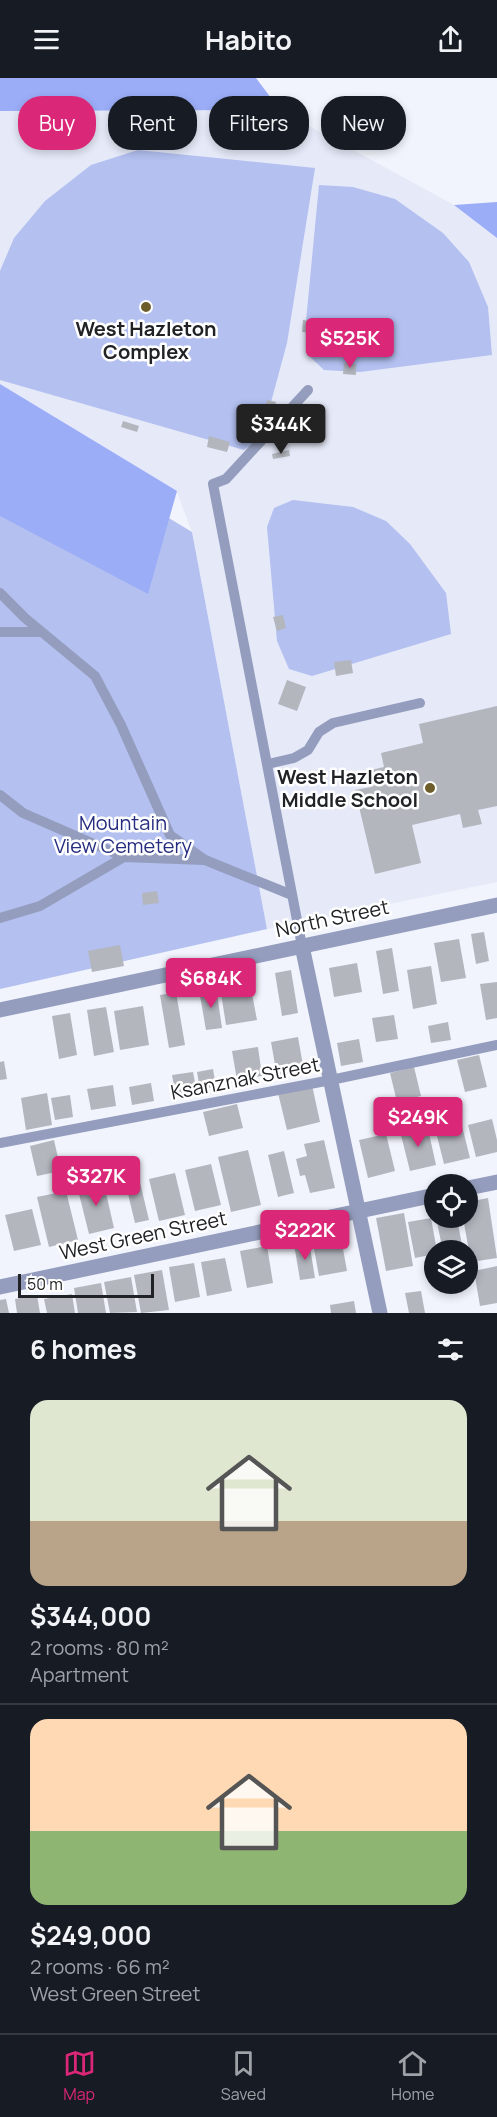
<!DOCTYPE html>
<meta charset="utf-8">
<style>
:root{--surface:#171b24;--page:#242831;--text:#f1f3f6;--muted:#9ea1a6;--line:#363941;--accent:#db2777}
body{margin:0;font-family:Manrope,sans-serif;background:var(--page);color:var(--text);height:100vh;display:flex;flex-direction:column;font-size:22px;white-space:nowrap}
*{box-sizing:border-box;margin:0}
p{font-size:20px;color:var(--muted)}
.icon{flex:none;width:33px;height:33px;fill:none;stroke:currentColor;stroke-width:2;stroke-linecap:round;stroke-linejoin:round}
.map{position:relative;height:1235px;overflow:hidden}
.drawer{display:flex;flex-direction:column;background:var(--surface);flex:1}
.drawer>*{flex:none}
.top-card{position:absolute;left:18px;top:18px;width:462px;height:54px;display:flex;gap:12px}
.controls{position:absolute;left:424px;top:1096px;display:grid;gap:12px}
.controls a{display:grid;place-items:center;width:54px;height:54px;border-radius:50%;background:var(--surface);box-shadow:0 3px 9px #0003;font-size:30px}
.scale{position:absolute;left:18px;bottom:15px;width:136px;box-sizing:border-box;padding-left:6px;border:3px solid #212225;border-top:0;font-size:16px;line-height:21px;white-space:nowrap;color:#212225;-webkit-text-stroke:4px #fff;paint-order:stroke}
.price{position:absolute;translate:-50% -51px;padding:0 14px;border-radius:6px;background:var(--accent);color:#fff;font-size:20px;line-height:39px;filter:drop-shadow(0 2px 3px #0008)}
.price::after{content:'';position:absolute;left:50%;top:36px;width:18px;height:14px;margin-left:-9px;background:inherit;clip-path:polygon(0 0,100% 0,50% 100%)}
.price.selected{background:#222;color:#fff}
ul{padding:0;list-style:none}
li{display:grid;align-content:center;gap:12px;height:318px;padding:0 30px}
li+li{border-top:2px solid var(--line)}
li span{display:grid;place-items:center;height:186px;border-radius:18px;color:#555}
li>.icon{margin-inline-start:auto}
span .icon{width:108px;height:108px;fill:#fffc;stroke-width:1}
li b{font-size:26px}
h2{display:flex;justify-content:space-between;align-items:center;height:72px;padding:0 30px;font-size:26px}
.pill{padding:0 21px;border-radius:24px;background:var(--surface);box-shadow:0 3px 9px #0003;font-size:21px;line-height:54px}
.pill.selected{background:var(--accent);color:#fff}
header{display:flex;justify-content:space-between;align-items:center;height:78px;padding:0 30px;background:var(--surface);font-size:27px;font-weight:700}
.dock{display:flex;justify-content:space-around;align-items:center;height:84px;border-top:2px solid var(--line);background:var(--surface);font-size:16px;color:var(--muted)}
.dock a{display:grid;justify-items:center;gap:3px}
.dock .selected{color:var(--accent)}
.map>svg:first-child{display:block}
.built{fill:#e5e9f8}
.green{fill:#b3c0f0}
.forest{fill:#9badf7}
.building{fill:#b4b6be}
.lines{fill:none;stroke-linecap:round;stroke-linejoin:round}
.lane{stroke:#949dbd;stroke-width:10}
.street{stroke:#949dbd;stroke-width:15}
.poi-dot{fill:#6c5d2a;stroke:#fff;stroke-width:2}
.labels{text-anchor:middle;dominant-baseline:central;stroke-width:5;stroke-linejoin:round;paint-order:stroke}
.poi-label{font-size:20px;font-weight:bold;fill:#212225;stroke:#fff}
.park-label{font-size:20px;fill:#262d80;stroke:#fff}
.street-label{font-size:20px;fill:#212225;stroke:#fff}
</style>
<header><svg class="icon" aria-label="menu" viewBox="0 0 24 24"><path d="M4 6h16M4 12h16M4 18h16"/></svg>Habito<svg class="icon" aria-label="share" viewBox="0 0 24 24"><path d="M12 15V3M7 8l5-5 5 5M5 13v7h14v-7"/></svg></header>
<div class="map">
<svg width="497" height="1235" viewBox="0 0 497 1235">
<rect width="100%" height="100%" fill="#f1f4fc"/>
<!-- built -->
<path class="built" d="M280,32L454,127L497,160V804L267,851L192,454L177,414L0,306V33Z"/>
<!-- green -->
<path class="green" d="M138,72L315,90L287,265L261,361L244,372L0,302V193L14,160L45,123L91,87Z
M319,107L353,109L395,121L443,155L469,184L488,229L492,277L360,294L324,292L307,276L306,243Z
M0,338L192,454L267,851L0,911Z
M293,422L353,429L386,443L410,466L446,515L451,556L312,598L289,591L277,563L267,449L274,430Z"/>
<!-- forest -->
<path class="forest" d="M0,0H256L280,32L0,33Z
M497,124V160L454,127Z
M0,306L177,413L148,516L0,438Z"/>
<!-- building -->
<path class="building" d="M303,242L314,243L313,255L302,254Z
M344,285L356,286V297L343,296Z
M267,322L276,324L271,344L262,342Z
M123,343L139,348L137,354L121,349Z
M209,358L230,364L227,374L207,369Z
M289,372L290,378L273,381L272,376Z
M283,537L286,550L277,553L273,539Z
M351,582L353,595L336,598L334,584Z
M287,602L306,609L297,633L278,626Z
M497,628V728L478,732L482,746L463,750L460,736L412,747L421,785L375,796L355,712L371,709L367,693L384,689L381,675L423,665L419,646Z
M157,813L159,825L143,827L142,815Z
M484,854L489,883L476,886L471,856Z
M459,861L466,900L441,904L434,865Z
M120,867L124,888L92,894L88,873Z
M392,870L399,913L383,916L376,873Z
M357,885L362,914L334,919L329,890Z
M431,888L437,926L413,931L407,892Z
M291,892L298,935L282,938L275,895Z
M497,904V940L486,942L480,906Z
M250,905L257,942L226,947L220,909Z
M216,909L222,950L206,952L199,912Z
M176,914L185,967L169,970L160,917Z
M143,928L149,967L120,972L114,933Z
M106,929L114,974L94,978L87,932Z
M70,935L77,977L59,981L52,938Z
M394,937L398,961L376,964L372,940Z
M448,944L451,962L431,965L428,948Z
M298,959L304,993L277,998L271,964Z
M359,961L363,984L341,988L337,965Z
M258,969L262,998L237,1002L232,973Z
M479,977L487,1009L465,1014L457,982Z
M4,983L7,1001L0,1002V984Z
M414,989L421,1018L397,1024L390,995Z
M213,991L216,1009L200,1011L197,994Z
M193,994L197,1015L176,1018L172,997Z
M151,1005L154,1023L132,1027L129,1009Z
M113,1007L116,1028L91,1032L87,1011Z
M312,1007L320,1044L287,1052L278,1015Z
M47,1015L52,1047L26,1052L21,1020Z
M70,1017L73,1039L55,1042L51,1020Z
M237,1026L243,1050L209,1058L203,1034Z
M492,1041L497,1062V1074L476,1079L468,1047Z
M427,1046L436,1087L410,1093L400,1053Z
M462,1048L470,1080L444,1086L436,1054Z
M386,1056L395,1093L368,1100L359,1062Z
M54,1062L61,1093L37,1098L30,1068Z
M324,1062L335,1110L310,1115L305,1097L300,1098L296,1081L307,1078L304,1066Z
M248,1072L261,1127L231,1134L218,1079Z
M284,1073L294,1115L278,1119L268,1077Z
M211,1086L221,1127L195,1133L185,1092Z
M137,1092L149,1142L135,1145L123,1095Z
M175,1095L185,1137L159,1143L149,1101Z
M103,1102L114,1150L89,1156L77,1108Z
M66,1113L78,1162L49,1169L37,1119Z
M488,1120L497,1180L471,1184L463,1140H468V1124Z
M32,1131L41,1167L14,1173L5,1137Z
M404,1135L413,1188L386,1193L376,1140Z
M431,1140L437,1173H435V1176L415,1180L408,1144Z
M436,1140H457L463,1173H443Z
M340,1154L347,1193L319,1198L312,1160Z
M309,1163L315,1200L300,1202L294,1166Z
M267,1168L273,1205L247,1210L240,1173Z
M225,1180L232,1213L207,1218L201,1184Z
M194,1185L200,1219L175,1224L169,1189Z
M497,1188V1225L480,1228L474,1193Z
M162,1192L169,1232L141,1235L134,1197Z
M131,1199L137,1234L110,1235L104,1204Z
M101,1205L106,1235H78L74,1210Z
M421,1213L425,1235H409L405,1215Z
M72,1216L75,1235H47L44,1221Z
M37,1217L40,1235H17L15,1221Z
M6,1221L9,1235H0V1222Z
M354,1223L356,1235H331L330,1227Z"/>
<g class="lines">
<!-- lane -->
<path class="lane" d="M0,515L25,540L95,598L121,647L170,757L205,782L292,817
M0,554H42
M268,686L294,680L308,672L319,654L333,645L420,625
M0,717L23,735L124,779L204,782
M0,840L40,828L124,779
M302,868L213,406L226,401L308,312
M0,1065L331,1002L497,967"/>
<!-- street -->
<path class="street" d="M302,868L380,1235
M0,932L497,827
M468,1110L497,1104
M0,1209L435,1117"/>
</g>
<!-- markers -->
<g class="poi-dot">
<circle cx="146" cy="229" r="6"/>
<circle cx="430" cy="710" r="6"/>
</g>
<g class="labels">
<!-- poi labels -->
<g class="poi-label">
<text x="146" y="250">West Hazleton<tspan x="146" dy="23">Complex</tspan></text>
<text x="418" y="698" text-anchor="end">West Hazleton<tspan x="418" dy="23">Middle School</tspan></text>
</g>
<!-- park labels -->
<g class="park-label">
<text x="123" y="744">Mountain<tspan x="123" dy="23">View Cemetery</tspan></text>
</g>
<!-- street labels -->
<g class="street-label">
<text transform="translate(332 840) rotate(-12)">North Street</text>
<text transform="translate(245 1000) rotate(-11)">Ksanznak Street</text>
<text transform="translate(143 1157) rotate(-12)">West Green Street</text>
</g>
</g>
</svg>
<div class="controls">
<a><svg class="icon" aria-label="locate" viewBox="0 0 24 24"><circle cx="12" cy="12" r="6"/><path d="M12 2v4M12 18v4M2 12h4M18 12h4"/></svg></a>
<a><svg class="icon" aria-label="layers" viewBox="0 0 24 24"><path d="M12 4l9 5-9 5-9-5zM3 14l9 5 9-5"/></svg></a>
</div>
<div class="scale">50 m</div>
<b class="price" style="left:350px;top:291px">$525K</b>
<b class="price selected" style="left:281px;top:377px">$344K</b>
<b class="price" style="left:211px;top:931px">$684K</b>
<b class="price" style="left:418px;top:1070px">$249K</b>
<b class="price" style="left:96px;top:1129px">$327K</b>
<b class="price" style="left:305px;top:1183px">$222K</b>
<div class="top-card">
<a class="pill selected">Buy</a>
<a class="pill">Rent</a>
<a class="pill">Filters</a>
<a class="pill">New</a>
</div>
</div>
<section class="drawer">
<h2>6 homes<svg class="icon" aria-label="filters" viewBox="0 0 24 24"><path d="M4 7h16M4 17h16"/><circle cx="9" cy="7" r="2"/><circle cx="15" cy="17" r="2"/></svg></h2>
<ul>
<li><span style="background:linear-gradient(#dfe7d0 65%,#b9a48a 0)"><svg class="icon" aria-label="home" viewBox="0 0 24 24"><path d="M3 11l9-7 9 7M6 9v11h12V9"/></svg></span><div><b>$344,000</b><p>2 rooms · 80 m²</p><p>Apartment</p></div></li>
<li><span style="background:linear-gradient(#ffd9b3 60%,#8fb573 0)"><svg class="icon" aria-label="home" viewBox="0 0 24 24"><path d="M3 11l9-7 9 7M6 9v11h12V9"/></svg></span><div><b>$249,000</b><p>2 rooms · 66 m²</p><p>West Green Street</p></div></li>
</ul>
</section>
<nav class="dock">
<a class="selected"><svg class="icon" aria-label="map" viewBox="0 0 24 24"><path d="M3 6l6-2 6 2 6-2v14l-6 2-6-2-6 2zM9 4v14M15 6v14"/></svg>Map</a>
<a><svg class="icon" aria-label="saved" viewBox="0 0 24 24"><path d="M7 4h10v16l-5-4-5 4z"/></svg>Saved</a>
<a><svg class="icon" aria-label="home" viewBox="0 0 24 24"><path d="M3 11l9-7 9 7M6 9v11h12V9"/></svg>Home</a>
</nav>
